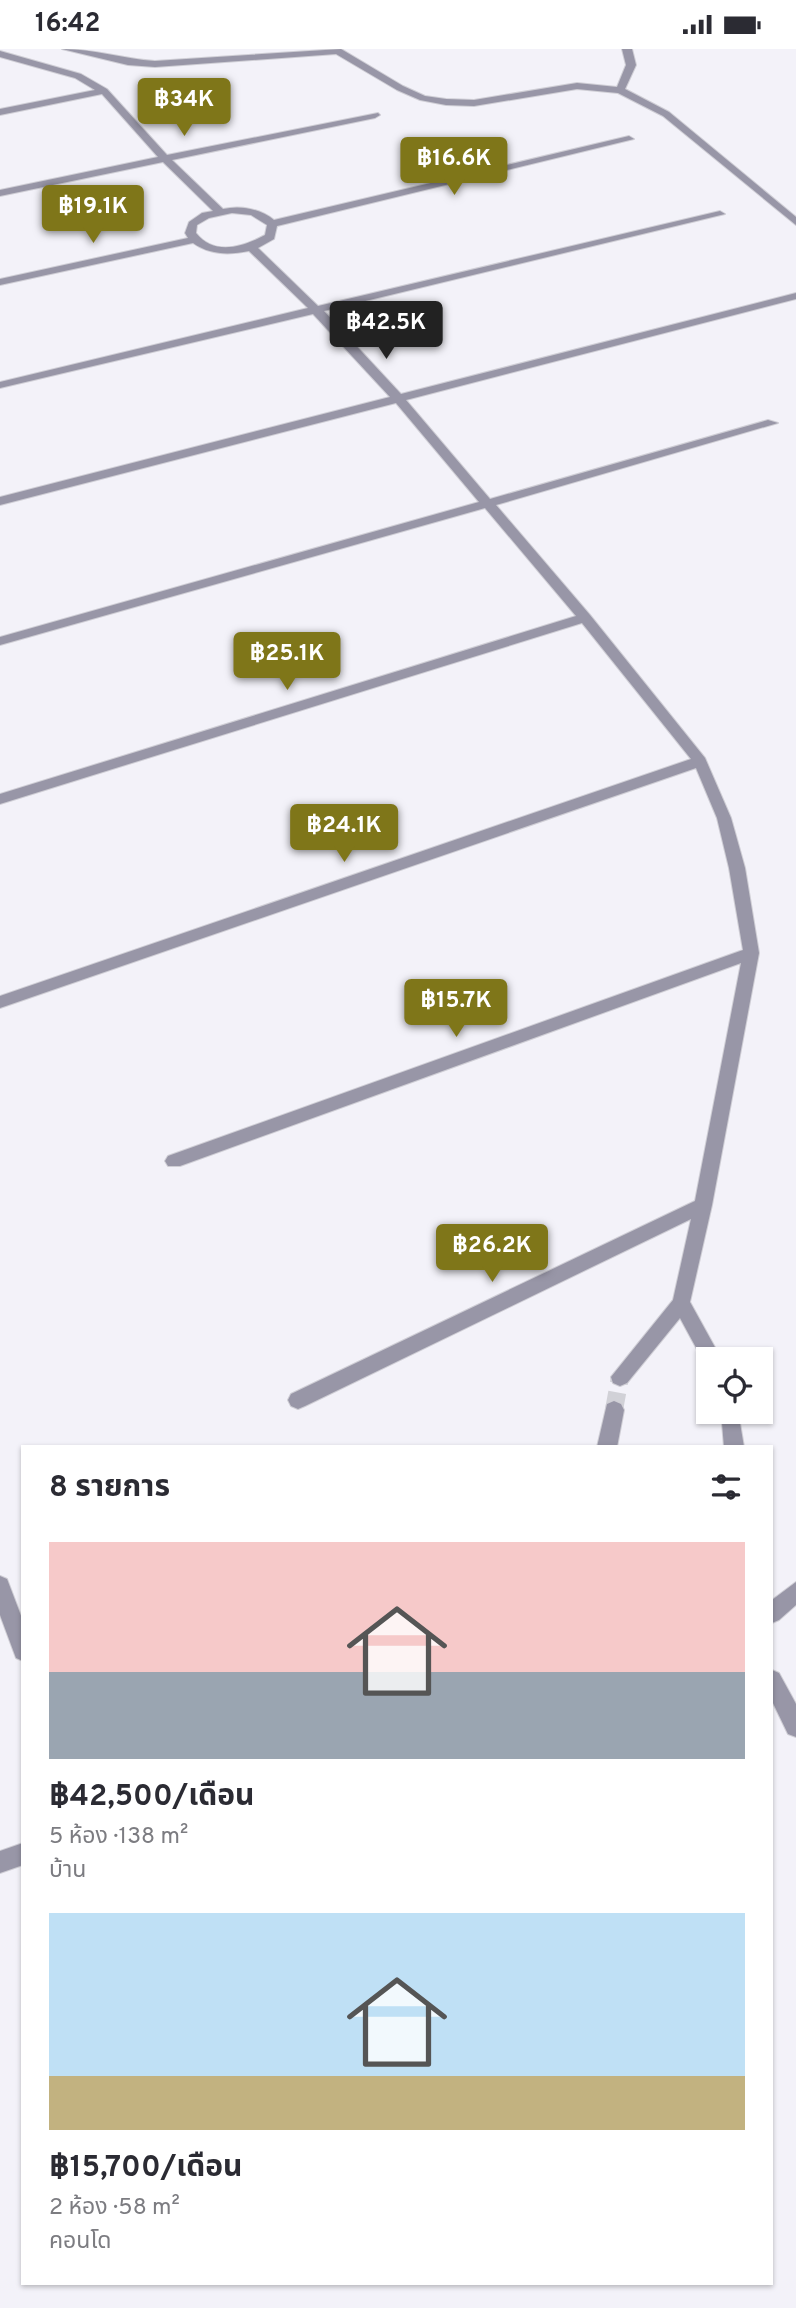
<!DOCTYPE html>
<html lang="th">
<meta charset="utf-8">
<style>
:root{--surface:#fff;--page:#f2f2f3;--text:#2b2b33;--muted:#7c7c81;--accent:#7f7619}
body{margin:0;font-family:Overpass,"Noto Sans Thai",sans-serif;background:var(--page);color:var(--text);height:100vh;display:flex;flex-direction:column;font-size:26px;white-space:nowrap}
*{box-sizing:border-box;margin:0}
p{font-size:23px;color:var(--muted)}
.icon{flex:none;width:38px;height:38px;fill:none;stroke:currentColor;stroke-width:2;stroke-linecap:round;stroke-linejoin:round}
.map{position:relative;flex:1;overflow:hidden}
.side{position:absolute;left:21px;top:1396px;width:752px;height:840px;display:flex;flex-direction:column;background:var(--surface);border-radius:0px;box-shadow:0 2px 5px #0004}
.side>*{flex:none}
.buttons{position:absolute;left:696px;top:1298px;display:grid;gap:14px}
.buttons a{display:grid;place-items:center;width:77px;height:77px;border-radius:0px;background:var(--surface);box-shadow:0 2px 5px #0004;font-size:35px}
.price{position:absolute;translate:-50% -60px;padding:0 16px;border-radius:7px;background:var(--accent);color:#fff;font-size:23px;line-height:46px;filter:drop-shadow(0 2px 4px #0008)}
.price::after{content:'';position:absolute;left:50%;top:42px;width:21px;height:16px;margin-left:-10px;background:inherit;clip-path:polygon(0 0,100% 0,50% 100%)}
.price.active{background:#222;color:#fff}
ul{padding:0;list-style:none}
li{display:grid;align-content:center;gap:14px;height:371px;padding:0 28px}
li span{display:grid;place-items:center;height:217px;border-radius:0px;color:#555}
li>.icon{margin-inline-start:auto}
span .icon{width:126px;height:126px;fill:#fffc;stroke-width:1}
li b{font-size:30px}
h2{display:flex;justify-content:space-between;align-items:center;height:84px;padding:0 28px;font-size:30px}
.status{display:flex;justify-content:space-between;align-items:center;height:49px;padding:0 35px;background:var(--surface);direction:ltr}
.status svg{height:19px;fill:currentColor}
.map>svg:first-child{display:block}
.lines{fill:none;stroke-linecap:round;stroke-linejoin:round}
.minor-tunnel{stroke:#d1d1d7;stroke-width:18;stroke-dasharray:18 9;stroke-linecap:butt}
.minor-casing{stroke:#cfced5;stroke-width:2}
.minor{fill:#9896a7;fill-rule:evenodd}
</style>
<div class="status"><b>16:42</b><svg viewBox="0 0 49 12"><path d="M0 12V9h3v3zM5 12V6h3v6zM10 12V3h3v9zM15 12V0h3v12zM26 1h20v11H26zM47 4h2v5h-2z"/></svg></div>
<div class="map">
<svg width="796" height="2259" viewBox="0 0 796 2259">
<rect width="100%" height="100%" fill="#f3f2f9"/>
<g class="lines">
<!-- minor-tunnel -->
<path class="minor-tunnel" d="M614,1361L620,1328"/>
<!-- minor casing -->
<g class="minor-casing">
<path id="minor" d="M62,0C94,0 124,10 155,12L341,0L403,37L425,47L446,50L474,51L577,34L617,38L626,16L622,0H632L636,16L625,40L669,63L796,168V176L663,67L618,44L577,40L474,57L446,56L420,51L397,41L336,5L155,18L128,16Z
M0,2L81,25L107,40L167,106L378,64L380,66L375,69L172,111L223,160C241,156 260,160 274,171L629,87L634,90L277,177L274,190L258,199L318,257L720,162L725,165L324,262L401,345L796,244V250L406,351L490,450L768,371L778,374L496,456L590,566L705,709L731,769L745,819L759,904L712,1156L690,1253L722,1311H709V1318L706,1317L680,1269L627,1334L620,1337L613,1334L611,1328L673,1251L691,1170L305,1357L298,1360L291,1357L288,1351L291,1345L695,1152L741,914L180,1117H168L165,1112L168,1107L743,901L729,819L717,769L696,719L0,959V947L691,710L582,574L0,755V745L576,567L485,459L0,596V588L479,453L396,354L0,456V448L390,348L313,265L0,339V333L308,259L249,202C229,206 210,206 193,194L0,236V230L188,189L185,184L189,173L202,164L213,162L163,113L0,147V141L158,108L102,45L0,66V60L95,41L75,29L0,8ZM232,164L251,166L267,176L265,186C243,198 214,207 196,184L197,176L209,169Z
M614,1352L621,1355L624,1361L617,1398H597L607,1355Z
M732,1365L739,1368L744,1398H724L722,1374L725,1368Z
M0,1527L7,1530L23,1572V1612L16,1609L0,1566Z
M796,1533V1556L779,1571L772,1574V1551Z
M772,1621L779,1624L796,1655V1688L788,1685L772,1652Z
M23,1794V1816L0,1824V1802Z"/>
</g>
<!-- minor -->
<use href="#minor" class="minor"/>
</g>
</svg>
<div class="buttons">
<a><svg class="icon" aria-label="locate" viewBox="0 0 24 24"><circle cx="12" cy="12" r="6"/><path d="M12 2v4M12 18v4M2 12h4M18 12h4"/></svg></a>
</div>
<b class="price" style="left:184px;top:89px">฿34K</b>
<b class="price" style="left:454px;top:148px">฿16.6K</b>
<b class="price" style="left:93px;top:196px">฿19.1K</b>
<b class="price active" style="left:386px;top:312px">฿42.5K</b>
<b class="price" style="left:287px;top:643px">฿25.1K</b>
<b class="price" style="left:344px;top:815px">฿24.1K</b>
<b class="price" style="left:456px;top:990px">฿15.7K</b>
<b class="price" style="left:492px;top:1235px">฿26.2K</b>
<section class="side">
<h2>8 รายการ<svg class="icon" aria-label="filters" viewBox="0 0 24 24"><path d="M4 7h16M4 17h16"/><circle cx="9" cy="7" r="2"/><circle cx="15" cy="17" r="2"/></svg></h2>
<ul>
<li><span style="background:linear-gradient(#f6c9c9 60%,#9aa5b1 0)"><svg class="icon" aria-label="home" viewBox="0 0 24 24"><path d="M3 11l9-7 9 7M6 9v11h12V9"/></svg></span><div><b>฿42,500/เดือน</b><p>5 ห้อง · 138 m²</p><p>บ้าน</p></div></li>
<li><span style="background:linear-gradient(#bfe0f5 75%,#c2b280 0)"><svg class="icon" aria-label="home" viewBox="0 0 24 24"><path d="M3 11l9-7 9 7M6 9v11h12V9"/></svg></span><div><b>฿15,700/เดือน</b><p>2 ห้อง · 58 m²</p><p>คอนโด</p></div></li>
</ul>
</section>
</div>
